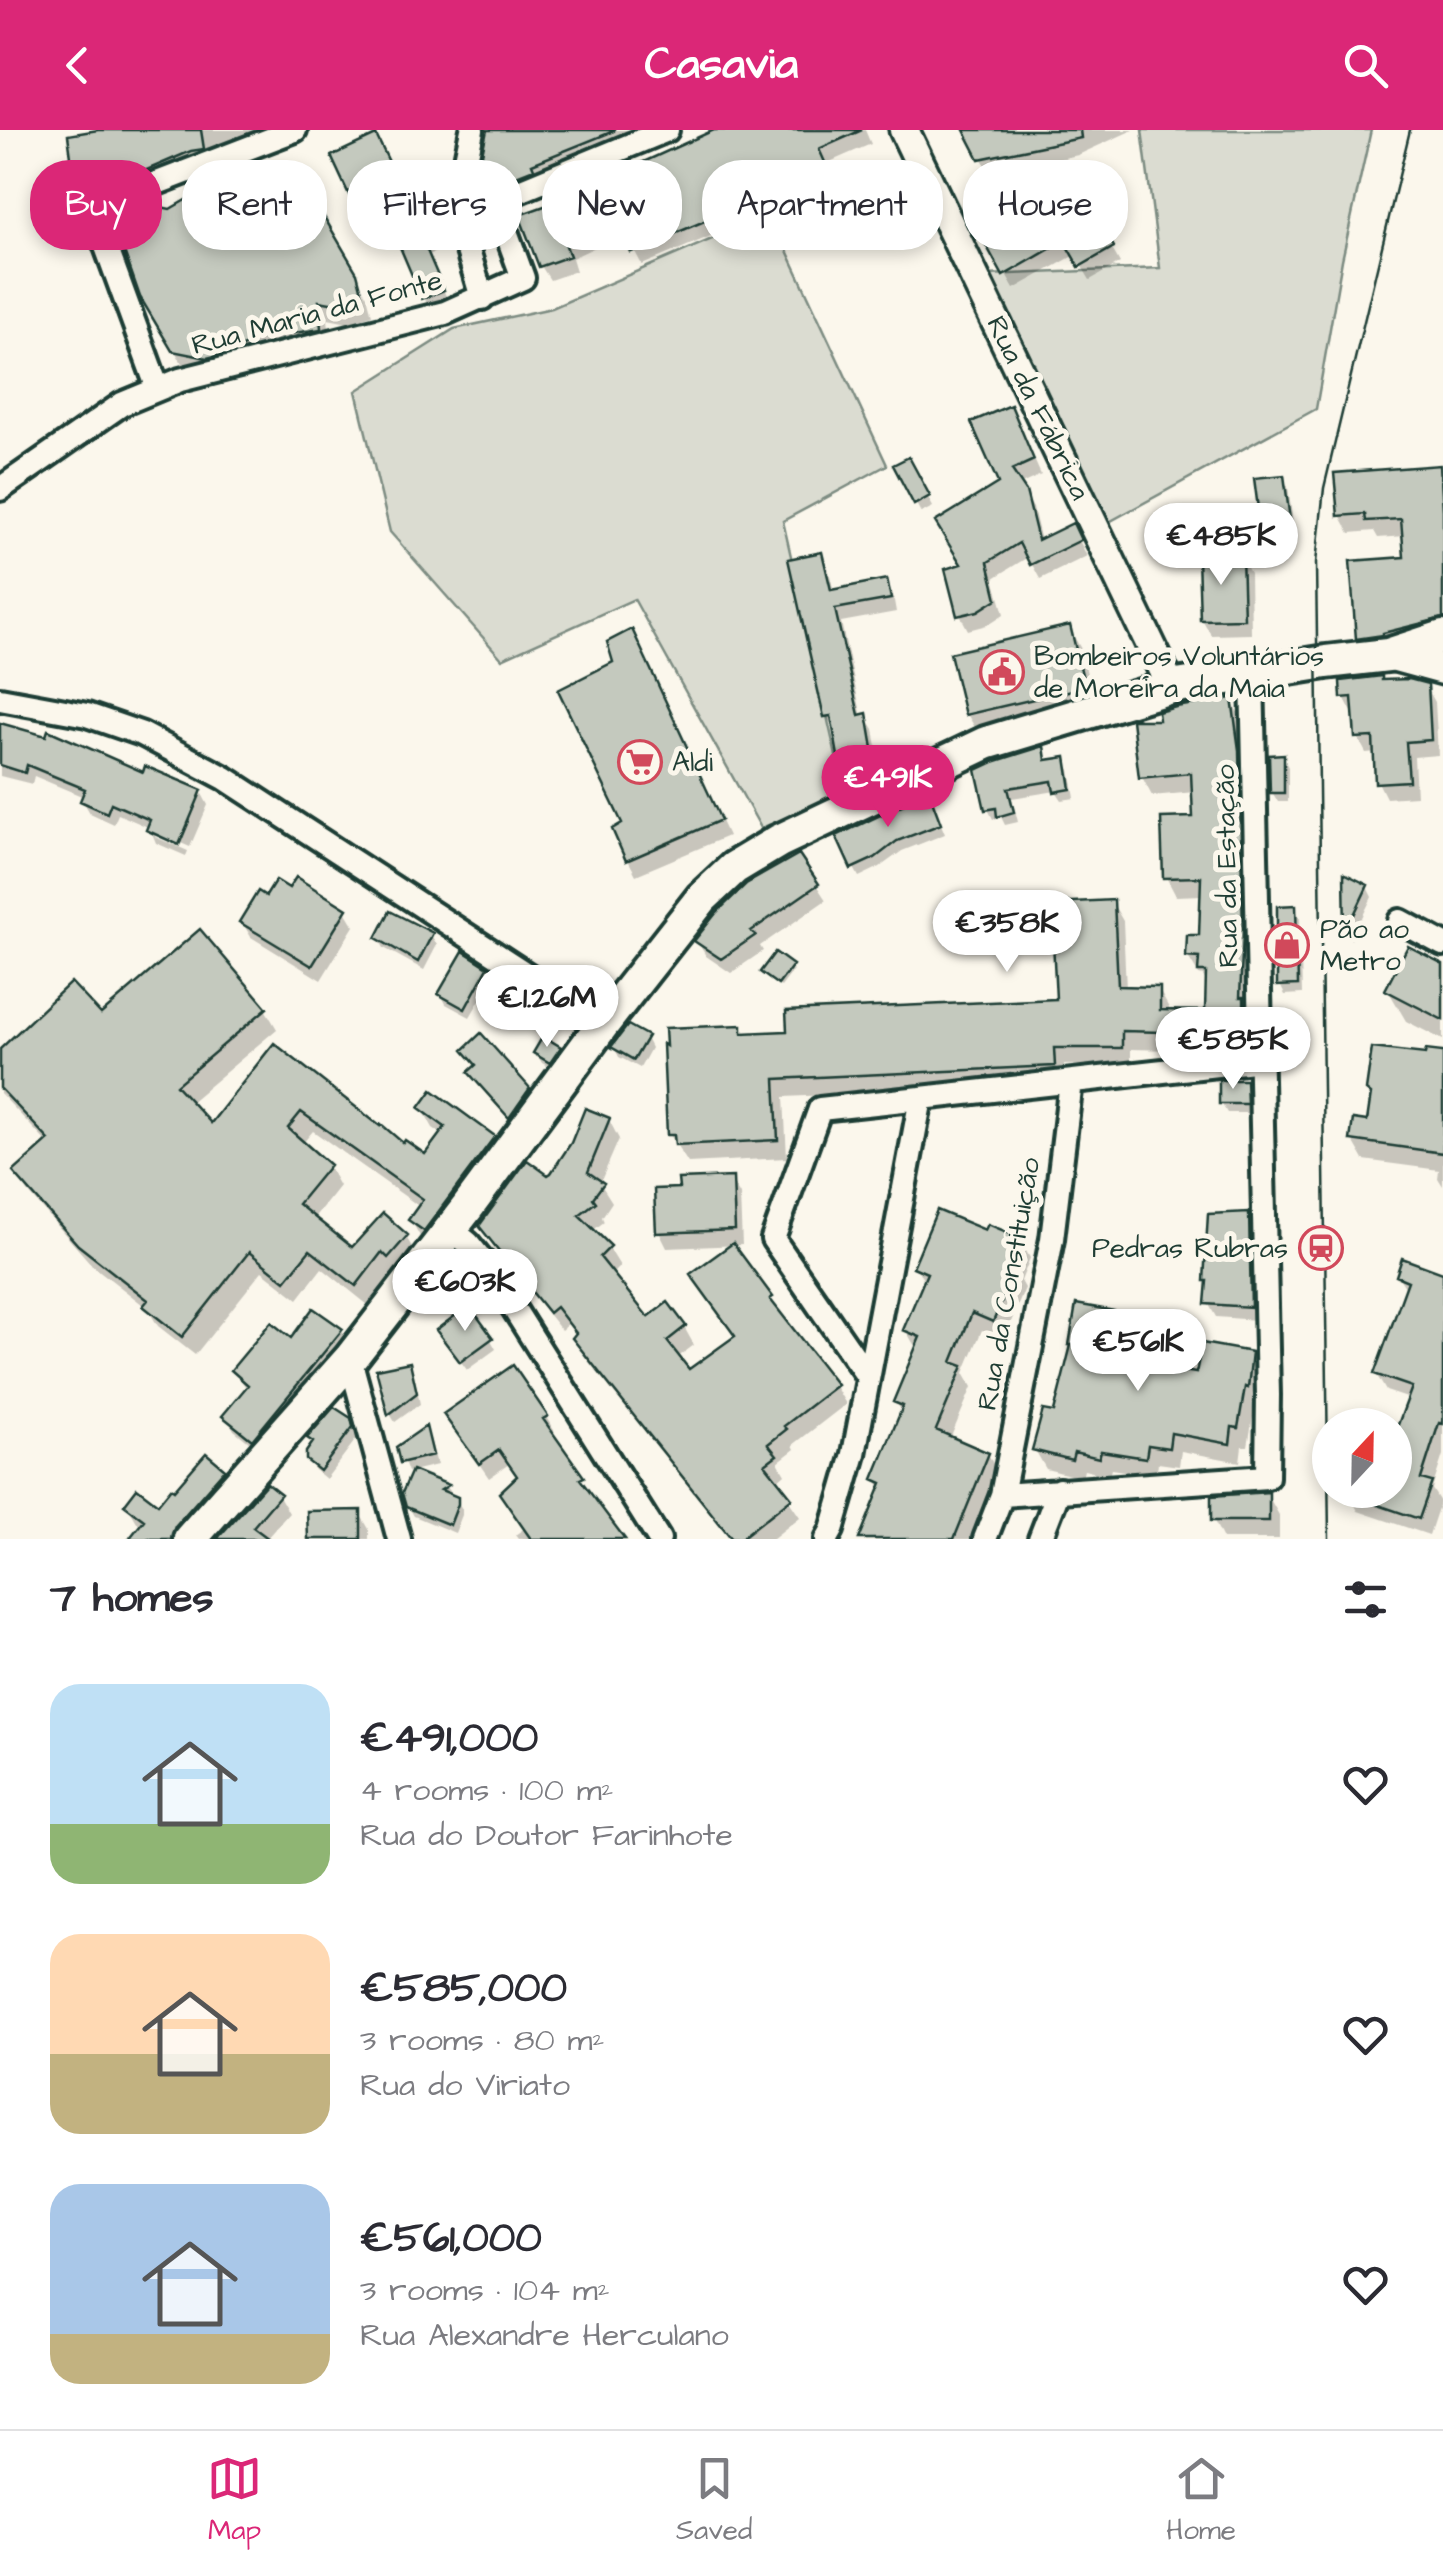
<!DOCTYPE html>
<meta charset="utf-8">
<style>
:root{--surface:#fff;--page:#f2f2f3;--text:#2b2b33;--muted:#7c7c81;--line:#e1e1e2;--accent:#db2777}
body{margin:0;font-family:"Architects Daughter",sans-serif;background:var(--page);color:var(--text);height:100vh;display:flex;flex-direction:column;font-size:38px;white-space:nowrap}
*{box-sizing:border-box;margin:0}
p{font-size:32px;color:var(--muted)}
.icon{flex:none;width:55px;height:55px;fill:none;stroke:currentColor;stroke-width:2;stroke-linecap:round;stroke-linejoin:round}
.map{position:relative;height:1409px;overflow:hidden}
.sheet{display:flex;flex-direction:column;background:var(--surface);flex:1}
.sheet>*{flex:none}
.hud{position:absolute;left:30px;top:30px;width:1385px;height:90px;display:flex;gap:20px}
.needle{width:65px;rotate:22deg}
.fabs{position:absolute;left:1312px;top:1278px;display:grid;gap:20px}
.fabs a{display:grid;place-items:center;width:100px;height:100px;border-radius:50%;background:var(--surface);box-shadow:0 5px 15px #0003;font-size:50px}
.price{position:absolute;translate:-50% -85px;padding:0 22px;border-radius:35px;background:#fff;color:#222;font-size:32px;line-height:65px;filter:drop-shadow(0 2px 5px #0008)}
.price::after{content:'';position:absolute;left:50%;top:60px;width:30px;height:22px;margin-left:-15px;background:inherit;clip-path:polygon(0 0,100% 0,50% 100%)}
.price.active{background:var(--accent);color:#fff}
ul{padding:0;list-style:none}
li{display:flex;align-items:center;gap:30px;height:250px;padding:0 50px}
li span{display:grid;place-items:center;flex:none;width:280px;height:200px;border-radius:30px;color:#555}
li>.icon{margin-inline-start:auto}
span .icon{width:120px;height:120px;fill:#fffc;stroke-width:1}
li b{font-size:42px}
h2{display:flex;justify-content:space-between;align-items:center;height:120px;padding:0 50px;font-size:42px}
.chip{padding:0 35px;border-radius:40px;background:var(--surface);box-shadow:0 5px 15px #0003;font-size:35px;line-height:90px}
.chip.active{background:var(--accent);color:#fff}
header{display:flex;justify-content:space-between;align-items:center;height:130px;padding:0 50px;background:var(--accent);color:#fff;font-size:45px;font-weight:800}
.dock{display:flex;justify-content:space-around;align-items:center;height:140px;border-top:2px solid var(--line);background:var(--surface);font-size:28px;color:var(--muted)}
.dock a{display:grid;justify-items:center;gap:5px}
.dock .active{color:var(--accent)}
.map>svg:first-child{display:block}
.green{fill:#dbdcd1;stroke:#7d8c82;stroke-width:2.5}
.shadow{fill:#0003}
.building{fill:#c4c9be;stroke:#1f3d34;stroke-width:2.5}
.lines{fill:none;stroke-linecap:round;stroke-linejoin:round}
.minor-casing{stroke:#1f3d34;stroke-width:30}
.tertiary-casing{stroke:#1f3d34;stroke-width:35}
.secondary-casing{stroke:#1f3d34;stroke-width:40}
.minor{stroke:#fbf7ec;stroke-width:22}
.tertiary{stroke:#fbf7ec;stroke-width:28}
.secondary{stroke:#fbf7ec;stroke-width:32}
.tram{stroke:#1f3d34;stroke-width:2.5}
.labels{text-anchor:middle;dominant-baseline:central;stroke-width:10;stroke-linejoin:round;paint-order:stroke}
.street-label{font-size:28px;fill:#1f3d34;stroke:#fbf7ec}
.poi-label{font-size:28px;fill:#1f3d34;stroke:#fbf7ec;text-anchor:start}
</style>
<header><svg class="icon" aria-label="back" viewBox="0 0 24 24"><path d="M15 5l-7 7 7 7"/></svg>Casavia<svg class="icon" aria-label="search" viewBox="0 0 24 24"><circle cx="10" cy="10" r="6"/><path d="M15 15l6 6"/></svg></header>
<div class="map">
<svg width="1443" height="1409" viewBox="0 0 1443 1409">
<rect width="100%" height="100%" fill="#fbf7ec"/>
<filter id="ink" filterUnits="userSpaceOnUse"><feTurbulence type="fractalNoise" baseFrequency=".01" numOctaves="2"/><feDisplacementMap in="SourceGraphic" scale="20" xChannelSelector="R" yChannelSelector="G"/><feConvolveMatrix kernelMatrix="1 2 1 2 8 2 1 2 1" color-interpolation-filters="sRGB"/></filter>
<g filter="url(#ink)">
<!-- green -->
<path class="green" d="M1142,0H1371L1342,130L1316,279L1109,392L987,145L1160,138Z
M770,84L887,335L783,391L845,666L761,698L634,469L502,529L390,402L356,261L454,199L552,178Z"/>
<!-- shadow -->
<path class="shadow" d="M103,0H271L272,2L211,19L213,38L119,75L97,79L86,59Z
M489,0H653L507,67L485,24Z
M721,0H865L871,14L825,34L834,54L642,135L625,103L572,128L576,141L550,150L541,136L554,75Z
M967,0H1133L1078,25L990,44Z
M334,27L405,68L432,76L449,116L429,125L450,176L433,183L424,168L384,72L362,83Z
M292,37L367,166L372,185L348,193L328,189L331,218L186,240L143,166L232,72Z
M1075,54L1120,133L1090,150L1075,125L1014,159L983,105Z
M1018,293L1041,345L1019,355L1033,378L1041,411L1072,396L1087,426L1040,449L1028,427L994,448L1004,484L987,495L968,500L960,485L964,436L1001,354Z
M908,330L933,377L921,383L896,336Z
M1438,338L1443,346V506L1368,525L1358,508L1406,429L1405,406L1378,408L1374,401L1350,403L1340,385Z
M1283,347L1288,357L1296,414L1270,417L1264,408Z
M821,424L828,437L834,462L886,452L893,465L896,482L841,492L862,587L866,586L874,599L883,655L852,662L845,649L836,599H834L826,586Z
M1241,427L1250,443L1251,504L1211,505L1202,489Z
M1069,498L1081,519L1095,577L979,604L967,584Z
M639,517L728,706L636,745L628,730L625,694Z
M1383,553L1426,556L1435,572L1438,625L1414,627L1416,666L1386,668L1378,652L1376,622L1366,623L1358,608L1356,582H1352L1344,567Z
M1231,571L1242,589L1254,933L1214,927L1177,926L1173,920L1131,919V936L1064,935V954L784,967L787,1028L688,1033L670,1005L740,897L745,905L790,903L1058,871L1112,772L1123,791L1126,859L1159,860L1169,878V883L1207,884L1208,855L1203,846L1199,845L1188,827L1202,808L1203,765L1176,766L1166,747L1196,689L1195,662L1152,666L1142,647L1162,592Z
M0,595L201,662L208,675L190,717L155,702V707L188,721L186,726L156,713L150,698L118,684L114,694L90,683L83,671L84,667L34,646L32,654L0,646Z
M1042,619L1048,632L1065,630L1070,640L1075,668L1062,670L1056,661L1012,668L1018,692L1005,695L1001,687L993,689L988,679Z
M1283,627L1288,637V672H1278L1272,662Z
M933,675L945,704L902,721L880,737L859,747L854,738Z
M798,727L826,770L760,816L763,821L731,843L706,826L697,811Z
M1346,747L1367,757L1372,767L1351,810L1347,803Z
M267,769L345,781L354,796L321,850L251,807L242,792Z
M1295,778L1300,788L1302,864L1285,865L1280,855Z
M431,805L437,815L424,840L384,818L378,808Z
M791,837L793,841L781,857L763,842Z
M1443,837V910L1406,891L1388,860Z
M486,839L492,849L470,887L446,874L441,864Z
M265,879L277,899L189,973L211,997L274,917L404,1017L425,1028L442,1004L433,998L422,978L493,1008L505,1028L422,1110L411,1090L420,1077L313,1001L302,1014L328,1036L339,1056L313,1089L353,1120L384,1086L406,1107L418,1127L401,1146L395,1141L368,1175L322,1138L298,1169L262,1141L195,1225L158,1196L147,1178L92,1135L28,1062L16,1042L48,1014L0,963V923L101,887Z
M646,908L651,918L640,938L619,927L614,917Z
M560,919L565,928L556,941L542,933L536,923Z
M466,920L528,960L537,975L519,1001L480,957L471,942L476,937Z
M1443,925V1056L1438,1048L1439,1040L1364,1030L1352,1009L1369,994L1427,927Z
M1245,953L1250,962L1251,983H1227L1221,973Z
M609,990L619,1009L600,1053L612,1072L602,1087L604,1092L592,1101L609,1118L620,1136L611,1145L647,1191L684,1197L694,1215L677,1228L689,1242L737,1208L733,1116L782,1187L835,1256L846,1274L793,1315L795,1319L778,1332L785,1344L776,1352L800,1387L772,1409H731L585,1227L575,1208L577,1205L568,1194L561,1200L492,1114L482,1096L548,1049Z
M731,1050L740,1065L742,1115L667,1118L659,1102Z
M1248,1085L1255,1098L1257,1190L1216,1187L1208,1173L1209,1156L1206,1150Z
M987,1103L1020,1110L1030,1128L1021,1151L1025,1158L1004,1209L982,1200L964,1243L972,1257L950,1309L988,1324L998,1343L971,1409H861L882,1360L876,1349L903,1284L896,1271L916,1218L905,1199L925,1153L916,1137Z
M1398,1146L1443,1151V1325L1432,1359L1440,1372L1429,1405L1358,1381L1349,1364L1350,1360H1395V1325L1410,1269L1386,1261L1376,1244L1407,1160Z
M1118,1184L1129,1204L1147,1219L1161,1221L1173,1242L1198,1246L1250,1224L1262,1243L1258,1275H1255L1248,1316H1242L1240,1332L1181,1321L1179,1336L1158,1333L1156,1346L1111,1339L1109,1346L1084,1340L1082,1348L1046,1339L1035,1320Z
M342,1201L350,1215L261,1322L234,1300L226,1286L248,1260L234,1241L291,1212Z
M445,1210H491L496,1219L467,1240Z
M408,1235L414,1244L420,1274L395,1292L390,1284L379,1241Z
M546,1287L555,1302L551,1305L621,1409H518L515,1405L525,1398L519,1348L509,1334L489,1348L455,1299Z
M349,1290L357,1308L326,1349L315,1340L309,1330L314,1315L310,1308Z
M425,1300L430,1308L437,1335L408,1342L399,1318Z
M223,1341L233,1358L188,1409H133L143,1396L137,1392L127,1375L159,1378Z
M413,1343L447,1357L456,1369L462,1379V1385L455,1403L414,1386L408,1376Z
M1267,1364L1279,1385V1409H1223L1214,1391Z
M279,1366L289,1383L266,1409H220Z
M359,1382L369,1399V1409H310Z"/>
<!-- building -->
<path class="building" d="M98,0H201L204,19L191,21L107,57L84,61L72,35L68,5Z
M487,0H614V1L532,34L534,39L496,54L482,24Z
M714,0H862L819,19L828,39L631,122L616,88L565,113L570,126L539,137L519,85L553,73Z
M964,0H1080L1081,8L979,29Z
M376,5L405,65L424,57L443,100L422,109L444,160L422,169L375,58L351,69L331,26Z
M293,34L357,143L363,166L336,174L319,171L321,199L294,203L293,193L231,222L207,228L172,221L140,167L124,121L128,93L157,76L170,79L222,49L233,68Z
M1076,50L1114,117L1079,137L1064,111L1003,146L980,104Z
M1011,275L1034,330L1012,340L1026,361L1038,410L1073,393L1081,410L1030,435L1019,413L988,432L997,469L978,481L957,486L945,439L961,434L935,392L998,353L971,292Z
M909,327L930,366L914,375L893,335Z
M1440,335L1443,380V488L1383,503V505L1356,509L1350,431L1404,427L1401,389L1366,391L1365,384L1338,386L1334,343Z
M1284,345L1292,405L1262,409L1254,348Z
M822,422L831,460L887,449L891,469L835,479L859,585L867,583L877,642L842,649L831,586L824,587L788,429Z
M1242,425L1244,489L1200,490L1198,426Z
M1070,495L1085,557L965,585L950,523Z
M632,499L721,690L626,731L612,699L622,693L558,560L613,532L607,512Z
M1382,546V550L1409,549L1428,554L1431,610L1406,612L1409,651L1375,653L1373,607L1355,608L1352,567L1341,568L1340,551Z
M1232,568L1239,620L1243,803L1240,867H1244L1245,915L1203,914L1204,909L1163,908V902L1122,901V918H1054L1055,936L775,949L778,1010L675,1015L674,1005H667L663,914L666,916L665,898L742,895V903L787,901L786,881L1056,869L1051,773L1114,770L1118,856L1160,857V880L1205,881L1206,842H1198L1199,828L1186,827L1187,805H1199L1201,747L1163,748L1161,688L1193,687L1191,643L1139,648L1132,590H1159L1158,582L1176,577Z
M0,593L46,606L48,600L143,642L145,636L202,660L179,715L146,700L150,690L111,673L107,683L80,671L85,659L27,635L25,643L0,635Z
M1044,616L1046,630L1066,627L1071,659L1054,662L1052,651L1008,658L1014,682L997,687L996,678L985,680L976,640L993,632Z
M1284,624V663H1270L1269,625Z
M929,662L941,694L897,711L875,728L851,739L836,706Z
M799,724L819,754L751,801L756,805L721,829L694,811L717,782L746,754Z
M1344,743L1368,755L1345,804Z
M296,747L347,779L312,836L239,792L258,761L266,766L276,750L289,758Z
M1296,775L1298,855L1277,856V776Z
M390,781L433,803L418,832L376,808Z
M200,799L267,878L176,955L211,993L274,913L380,996L381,994L403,1013L405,1010L425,1024L445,997L419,978L432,960L495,1006L424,1101L408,1090L423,1069L301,982L288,998L330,1035L298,1074L352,1117L383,1083L408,1105L388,1128L382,1122L356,1156L310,1120L285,1151L249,1122L182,1207L143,1176L148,1170L78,1115L13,1042L49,1010L0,958V919L71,852L101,884Z
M1408,816L1443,834V890L1385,860Z
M463,821L488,837L465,879L438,864Z
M775,822L793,835L778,855L760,842Z
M628,895L648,906L634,930L611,917Z
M481,903L530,958L509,988L468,942L476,935L463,920Z
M543,906L561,917L550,933L533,923Z
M1372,918L1425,924L1426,920L1443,922V1023L1350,1010L1353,989L1367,991L1371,964L1366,960Z
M1219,950H1246L1247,974H1219Z
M585,978L610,988L588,1042L604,1053L593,1068L596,1072L579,1085L611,1116L600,1127L648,1187L668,1172L686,1196L667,1211L689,1239L735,1206L690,1144L733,1113L773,1167L770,1169L837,1255L784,1296L787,1299L768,1314L777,1325L765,1334L792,1368L740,1409H732L572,1208L576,1203L556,1177L549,1183L479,1096L527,1030L548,1045L551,1043L571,1013Z
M733,1047L735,1100L656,1103L654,1059L679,1058L678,1049Z
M937,1080L985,1100L988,1094L1021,1108L1010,1136L1016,1138L993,1192L972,1183L952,1232L963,1236L936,1300L989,1323L954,1409H859L882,1353L873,1349L903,1276L893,1272L920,1207L903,1200L927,1143L913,1137Z
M1249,1082L1251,1177L1205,1174L1207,1151H1204L1208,1084Z
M1402,1128L1443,1143V1294L1439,1293L1421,1349L1432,1352L1419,1389L1343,1363L1344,1360H1395V1316L1400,1301L1396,1300L1412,1257L1374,1244L1408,1151L1396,1146Z
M1076,1174L1120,1182L1117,1195L1148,1217L1162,1219L1159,1237L1196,1243L1202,1213L1252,1222L1248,1258L1245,1257L1238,1298L1232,1297L1230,1314L1171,1303L1169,1318L1148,1315L1146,1328L1101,1321L1099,1328L1074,1322L1072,1330L1032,1320L1043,1280L1054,1282L1071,1215H1069Z
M469,1175L493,1208L460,1232L436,1200Z
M313,1178L343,1199L252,1310L222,1286L248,1255L231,1240L271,1192L291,1208Z
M410,1232L417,1263L388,1285L376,1239Z
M513,1235L548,1286L543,1289L584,1347L580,1349L625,1409H531L499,1363L517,1346L499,1320L479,1334L443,1284Z
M334,1277L351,1288L353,1297L320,1341L306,1330V1322L313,1312L307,1308Z
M426,1296L433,1325L400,1333L396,1317Z
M206,1323L225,1339L175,1396L171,1409H129L144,1390L124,1375L137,1358L158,1374L171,1358L174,1360Z
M412,1340L449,1355L441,1360L458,1367V1374L450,1395L406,1377L402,1363Z
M267,1353L281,1364L253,1397L269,1409H217Z
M1269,1362V1391H1211V1366Z
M361,1380V1409H308L307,1381Z"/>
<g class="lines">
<!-- minor casing -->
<g class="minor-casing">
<path id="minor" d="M456,80L472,0
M482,168L456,80L495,71L667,0
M158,259L104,111L110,83L139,60L295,0
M0,359L122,274L180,250L445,183L523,148L495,71
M0,569L87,585L142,604L225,648L603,894
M1400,791L1443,814
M451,1099L468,1113L489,1139L659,1409
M350,1229L399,1409
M868,1247L773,1109L820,979L921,968
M1002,1365L1267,1347L1268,1265L1252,545
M827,1409L832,1400L854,1324L921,968L1262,930
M985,1409L1002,1365L1052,1109L1071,952
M1040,1409L1059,1360"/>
</g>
<!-- tertiary casing -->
<g class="tertiary-casing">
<path id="tertiary" d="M904,0L1171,557
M1388,525L1443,540"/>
</g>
<!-- secondary casing -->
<g class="secondary-casing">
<path id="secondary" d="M190,1409L350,1229L467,1078L603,894L702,768L734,738L779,711L986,613L1171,557L1326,532L1388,525L1443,507"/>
</g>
<!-- minor -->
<use href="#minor" class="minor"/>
<!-- tertiary -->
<use href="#tertiary" class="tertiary"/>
<!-- secondary -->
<use href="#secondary" class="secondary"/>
<!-- tram -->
<path class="tram" d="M1329,1409L1316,433L1324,358L1410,0"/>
</g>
</g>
<!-- icons -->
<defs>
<g id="civic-ring" transform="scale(2.25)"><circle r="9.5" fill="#fbf7ec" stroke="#d1495b" stroke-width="1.5"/><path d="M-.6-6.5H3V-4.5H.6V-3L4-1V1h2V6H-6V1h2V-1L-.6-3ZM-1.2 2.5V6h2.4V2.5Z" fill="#d1495b"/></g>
<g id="supermarket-ring" transform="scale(2.25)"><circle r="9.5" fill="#fbf7ec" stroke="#d1495b" stroke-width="1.5"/><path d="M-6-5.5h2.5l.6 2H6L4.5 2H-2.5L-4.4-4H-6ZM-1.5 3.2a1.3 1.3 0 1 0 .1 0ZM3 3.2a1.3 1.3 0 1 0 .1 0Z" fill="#d1495b"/></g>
<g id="shop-ring" transform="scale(2.25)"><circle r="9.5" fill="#fbf7ec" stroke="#d1495b" stroke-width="1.5"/><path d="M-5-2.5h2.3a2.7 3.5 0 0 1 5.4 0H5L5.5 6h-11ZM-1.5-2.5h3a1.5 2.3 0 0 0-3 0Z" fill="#d1495b"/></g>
<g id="station-ring" transform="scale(2.25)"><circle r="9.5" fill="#fbf7ec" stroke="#d1495b" stroke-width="1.5"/><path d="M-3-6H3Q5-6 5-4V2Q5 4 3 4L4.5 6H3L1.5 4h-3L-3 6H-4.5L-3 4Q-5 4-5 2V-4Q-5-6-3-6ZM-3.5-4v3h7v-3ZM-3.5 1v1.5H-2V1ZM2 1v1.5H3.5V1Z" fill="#d1495b"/></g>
</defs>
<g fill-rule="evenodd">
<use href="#civic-ring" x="1002" y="542"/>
<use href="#supermarket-ring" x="640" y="632"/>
<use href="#shop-ring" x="1287" y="815"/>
<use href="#station-ring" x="1321" y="1118"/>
</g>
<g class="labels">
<!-- street labels -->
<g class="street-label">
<text transform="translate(317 183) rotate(-15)">Rua Maria da Fonte</text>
<text transform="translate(1038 278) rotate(64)">Rua da Fábrica</text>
<text transform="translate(1227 736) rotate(-91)">Rua da Estação</text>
<text transform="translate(1009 1154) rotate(-80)">Rua da Constituição</text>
</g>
<!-- poi labels -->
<g class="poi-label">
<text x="1034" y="526">Bombeiros Voluntários<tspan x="1034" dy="32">de Moreira da Maia</tspan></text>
<text x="672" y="632">Aldi</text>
<text x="1320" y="799">Pão ao<tspan x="1320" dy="32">Metro</tspan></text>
<text x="1288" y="1118" text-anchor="end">Pedras Rubras</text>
</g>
</g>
</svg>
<div class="fabs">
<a><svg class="needle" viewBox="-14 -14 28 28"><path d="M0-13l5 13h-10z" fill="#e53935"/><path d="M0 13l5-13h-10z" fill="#7c7c81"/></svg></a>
</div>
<b class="price" style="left:1221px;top:458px">€485K</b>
<b class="price active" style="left:888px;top:700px">€491K</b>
<b class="price" style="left:1007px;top:845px">€358K</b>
<b class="price" style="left:547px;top:920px">€1.26M</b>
<b class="price" style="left:1233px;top:962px">€585K</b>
<b class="price" style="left:465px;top:1204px">€603K</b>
<b class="price" style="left:1138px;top:1264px">€561K</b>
<div class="hud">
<a class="chip active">Buy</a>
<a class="chip">Rent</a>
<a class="chip">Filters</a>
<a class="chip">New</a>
<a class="chip">Apartment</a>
<a class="chip">House</a>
</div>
</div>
<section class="sheet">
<h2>7 homes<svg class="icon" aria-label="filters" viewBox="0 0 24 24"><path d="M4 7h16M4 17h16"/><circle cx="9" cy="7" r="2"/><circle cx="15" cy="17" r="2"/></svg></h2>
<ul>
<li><span style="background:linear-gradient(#bfe0f5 70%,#8fb573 0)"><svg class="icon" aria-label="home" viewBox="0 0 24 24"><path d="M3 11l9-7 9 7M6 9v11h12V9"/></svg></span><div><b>€491,000</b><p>4 rooms · 100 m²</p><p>Rua do Doutor Farinhote</p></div><svg class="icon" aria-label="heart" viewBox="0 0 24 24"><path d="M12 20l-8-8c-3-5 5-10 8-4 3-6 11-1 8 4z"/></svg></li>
<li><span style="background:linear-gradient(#ffd9b3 60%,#c2b280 0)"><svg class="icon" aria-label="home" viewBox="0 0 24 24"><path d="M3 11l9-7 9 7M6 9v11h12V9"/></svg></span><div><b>€585,000</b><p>3 rooms · 80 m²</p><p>Rua do Viriato</p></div><svg class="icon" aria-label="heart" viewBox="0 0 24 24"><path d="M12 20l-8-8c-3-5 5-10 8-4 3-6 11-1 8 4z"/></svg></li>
<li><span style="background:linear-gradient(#a9c7e8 75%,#c2b280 0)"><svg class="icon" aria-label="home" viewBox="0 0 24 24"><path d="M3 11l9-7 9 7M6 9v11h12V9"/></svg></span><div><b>€561,000</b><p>3 rooms · 104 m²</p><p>Rua Alexandre Herculano</p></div><svg class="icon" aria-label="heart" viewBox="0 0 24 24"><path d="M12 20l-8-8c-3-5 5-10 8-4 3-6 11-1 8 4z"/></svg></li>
</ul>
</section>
<nav class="dock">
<a class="active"><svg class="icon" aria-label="map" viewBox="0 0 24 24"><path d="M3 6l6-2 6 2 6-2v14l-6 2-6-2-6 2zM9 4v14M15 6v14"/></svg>Map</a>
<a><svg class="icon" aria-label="saved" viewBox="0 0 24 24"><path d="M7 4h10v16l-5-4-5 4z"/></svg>Saved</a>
<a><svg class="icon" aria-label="home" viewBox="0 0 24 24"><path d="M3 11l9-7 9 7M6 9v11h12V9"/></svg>Home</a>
</nav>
